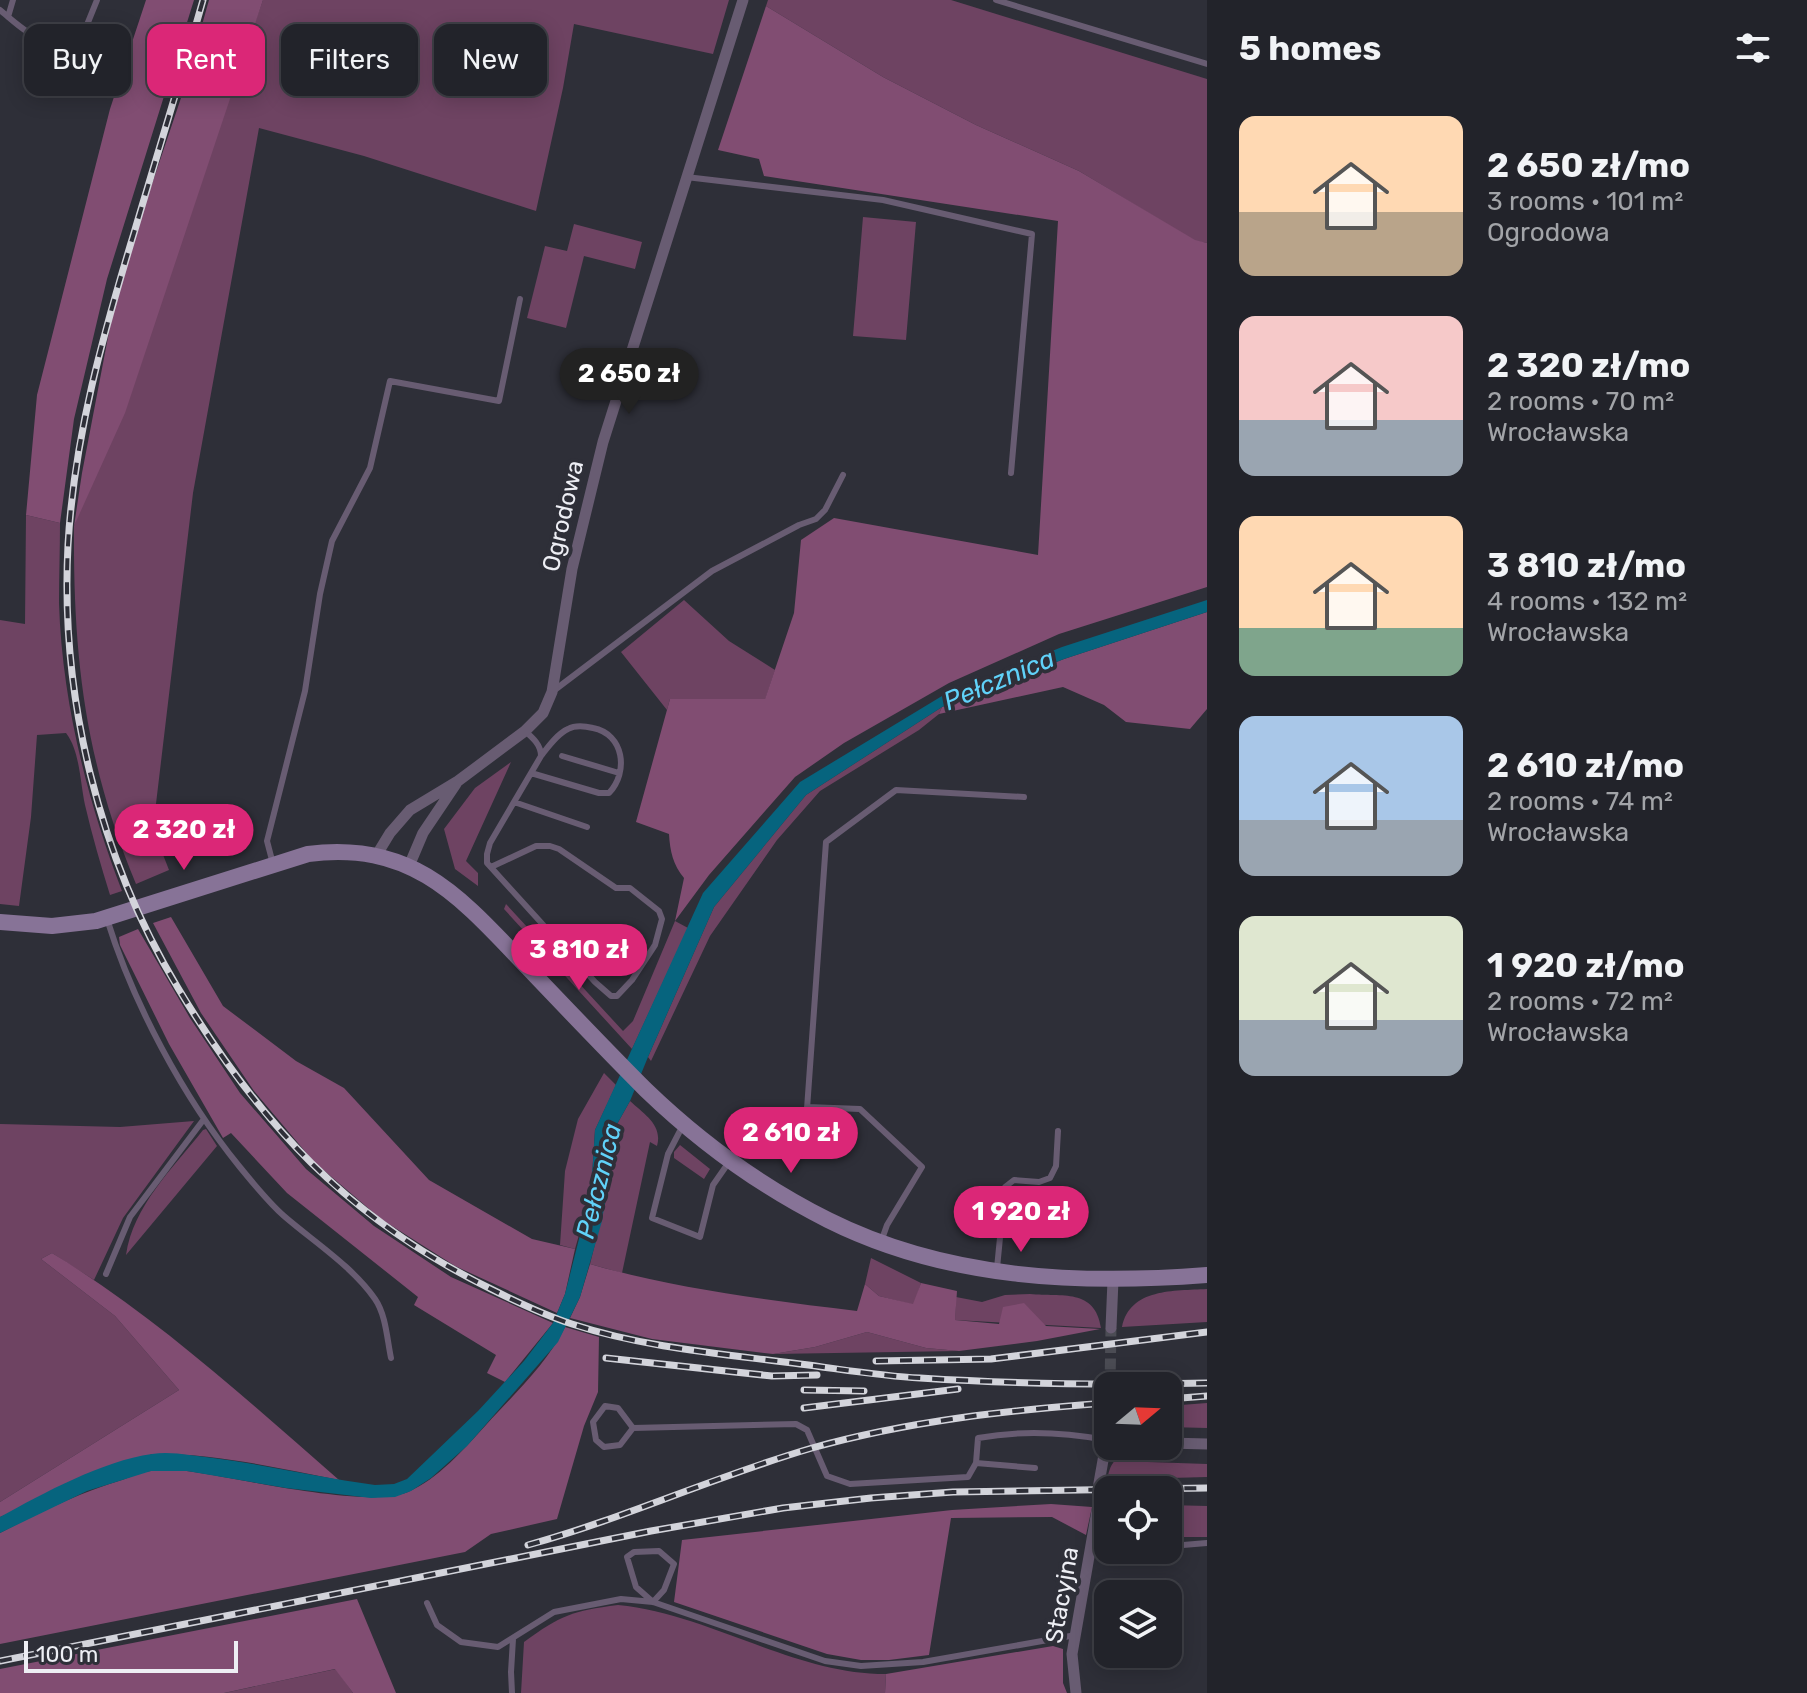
<!DOCTYPE html>
<meta charset="utf-8">
<style>
:root{--surface:#22232a;--page:#2e2f36;--text:#f1f3f6;--muted:#a2a4a8;--line:#3f4047;--accent:#db2777}
body{margin:0;font-family:Rubik,sans-serif;background:var(--page);color:var(--text);height:100vh;display:flex;flex-direction:column;font-size:30px;white-space:nowrap}
*{box-sizing:border-box;margin:0}
p{font-size:26px;color:var(--muted)}
.icon{flex:none;width:44px;height:44px;fill:none;stroke:currentColor;stroke-width:2;stroke-linecap:round;stroke-linejoin:round}
.map{position:relative;flex:1;overflow:hidden}
.panel{display:flex;flex-direction:column;background:var(--surface);width:600px}
.panel>*{flex:none}
.top-card{position:absolute;left:24px;top:24px;width:760px;height:72px;display:flex;gap:16px}
.needle{width:52px;rotate:71deg}
.tools{position:absolute;left:1094px;top:1372px;display:grid;gap:16px}
.tools a{display:grid;place-items:center;width:88px;height:88px;border-radius:16px;background:var(--surface);box-shadow:0 4px 20px #0003,0 0 0 2px var(--line);font-size:40px}
.scale{position:absolute;left:24px;bottom:20px;width:214px;box-sizing:border-box;padding-left:8px;border:4px solid #edeef4;border-top:0;font-size:22px;line-height:28px;white-space:nowrap;color:#edeef4;-webkit-text-stroke:6px #2e2f38;paint-order:stroke}
.price{position:absolute;translate:-50% -68px;padding:0 18px;border-radius:28px;background:var(--accent);color:#fff;font-size:26px;line-height:52px;filter:drop-shadow(0 2px 4px #0008)}
.price::after{content:'';position:absolute;left:50%;top:48px;width:24px;height:18px;margin-left:-12px;background:inherit;clip-path:polygon(0 0,100% 0,50% 100%)}
.price.current{background:#222;color:#fff}
ul{padding:0;list-style:none}
li{display:flex;align-items:center;gap:24px;height:200px;padding:0 32px}
li span{display:grid;place-items:center;flex:none;width:224px;height:160px;border-radius:16px;color:#555}
li>.icon{margin-inline-start:auto}
span .icon{width:96px;height:96px;fill:#fffc;stroke-width:1}
li b{font-size:34px}
h2{display:flex;justify-content:space-between;align-items:center;height:96px;padding:0 32px;font-size:34px}
.chip{padding:0 28px;border-radius:16px;background:var(--surface);box-shadow:0 4px 20px #0003,0 0 0 2px var(--line);font-size:28px;line-height:72px}
.chip.current{background:var(--accent);color:#fff}
main{display:flex;flex:1;min-height:0}
.map>svg:first-child{display:block}
.green{fill:#6e4362}
.forest{fill:#814d72}
.water{fill:#06647e}
.lines{fill:none;stroke-linecap:round;stroke-linejoin:round}
.street-tunnel{stroke:#4b4c54;stroke-width:11;stroke-dasharray:11 5.5;stroke-linecap:butt}
.lane{stroke:#685c72;stroke-width:6}
.street{stroke:#685c72;stroke-width:11}
.secondary{stroke:#877397;stroke-width:16}
.rail-casing{stroke:#d3d4db;stroke-width:7}
.rail{stroke:#2e2f38;stroke-width:4;stroke-dasharray:12;stroke-linecap:butt}
.labels{text-anchor:middle;dominant-baseline:central;stroke-width:8;stroke-linejoin:round;paint-order:stroke}
.street-label{font-size:24px;fill:#edeef4;stroke:#2e2f38}
.water-label{font-size:26px;font-style:italic;fill:#60d2f9;stroke:#2e2f38}
</style>
<main>
<div class="map">
<svg width="1207" height="1693" viewBox="0 0 1207 1693">
<rect width="100%" height="100%" fill="#2e2f38"/>
<!-- green -->
<path class="green" d="M263,0H729L713,54L574,24L563,88L536,211L364,156L259,128L193,493L153,829L169,870L136,884C85,761 73,657 74,526Z
M768,0H951L1207,79V243L1195,241L1079,171L976,125L883,77L766,6Z
M863,217L916,222L906,340L853,336Z
M574,224L642,242L635,269L584,256L566,328L527,318L545,246L567,251Z
M26,515L60,523C60,550 59,577 59,603C62,701 87,800 122,891L110,895C101,866 92,835 85,805C80,782 80,751 66,733L37,735L31,817L19,906L0,904V620L25,624Z
M684,600L729,641L775,670L765,700L670,699L667,710L621,652Z
M942,707L939,714L919,730L820,791L777,840L710,936L651,1061L648,1057L714,907L806,795Z
M511,762L466,861L478,873V886L455,869L444,829L475,788Z
M506,904L623,1031L633,1021L675,921L688,928L632,1049L504,909Z
M604,1073L616,1085L595,1130L591,1192L575,1249L560,1245L565,1171L578,1119Z
M630,1101C644,1114 663,1125 657,1146L650,1142L622,1273L590,1264L608,1192L616,1126Z
M194,1121L123,1218L94,1280L52,1253L41,1259L115,1316L179,1390L0,1502V1124L120,1127Z
M206,1129L217,1146L126,1255C133,1206 173,1168 203,1130Z
M680,1145L710,1169L704,1179L674,1158V1152Z
M871,1258L921,1283L914,1305L879,1296L865,1284Z
M1207,1289V1322L1122,1327C1130,1288 1174,1291 1207,1289Z
M1030,1294C1062,1297 1095,1288 1101,1328L955,1320L956,1297L982,1302L1005,1295Z
M867,1332L926,1348L959,1351L773,1354L815,1347Z
M1207,1403V1428L1168,1427V1406Z
M1129,1453H1143L1148,1462L1207,1464V1477L1133,1479L1107,1482C1109,1467 1113,1457 1129,1453Z
M1168,1505L1207,1506V1537H1168Z
M618,1605C710,1614 793,1674 886,1674L885,1693H521L524,1642C561,1615 572,1611 618,1605Z
M336,1669L353,1693H224Z"/>
<!-- forest -->
<path class="forest" d="M146,0H194L107,279L74,419L60,523L26,515L37,395L110,109Z
M209,0H263L125,413L74,526L82,473L118,285L184,89Z
M766,6L883,77L976,125L1079,171L1195,240L1207,243V587L1059,634L949,683L844,743L795,777L709,875L675,921L684,878C673,865 670,851 669,834L636,822L670,699H765L794,613L801,540L834,518L1038,555L1058,221L764,176L759,159L718,150Z
M1207,612V709L1190,729L1126,722L1104,705L1063,687L939,714L942,707L1064,659Z
M171,917L223,1006L296,1061L344,1088L429,1180L532,1239L575,1249L565,1294L557,1313L455,1266L381,1219L314,1162L254,1091L201,1013L153,923Z
M138,929L190,1018L240,1093L306,1169L374,1226L451,1277L553,1323L505,1382L487,1373L496,1355L414,1305L418,1297L287,1193L231,1133L223,1138L169,1044L120,945L119,937Z
M52,1253C157,1317 247,1400 339,1480C278,1468 215,1453 152,1454L0,1517V1502L179,1390L115,1316L41,1259Z
M590,1264C677,1289 768,1300 857,1311L865,1284L879,1296L913,1304L921,1283L957,1291L955,1320L999,1324L1003,1307L1024,1303L1046,1326L1100,1329L1037,1341L959,1351L926,1348L867,1332L815,1347L773,1354L652,1339L570,1318L580,1297Z
M565,1327L599,1337L598,1392L584,1426L557,1519L491,1534L465,1552L0,1644V1533C40,1512 79,1493 122,1480C131,1477 141,1472 151,1471C176,1467 204,1474 229,1478C269,1485 374,1507 408,1492C438,1479 464,1449 486,1425C513,1395 547,1364 565,1327Z
M1051,1504L1092,1507L1086,1535L1052,1517L951,1518L929,1655L889,1660H861L827,1654L674,1602L682,1540L952,1510Z
M357,1599L396,1693H353L335,1669L224,1693H0V1669Z
M1053,1646L1063,1649V1683L1067,1693H885L886,1674Z"/>
<!-- water -->
<path class="water" d="M1207,600V612L1064,659L942,707L806,795L714,907L648,1057L630,1101L616,1126L602,1221L580,1297L558,1342L467,1446L431,1478L411,1491L395,1497L371,1498L286,1488L187,1471H151L87,1491L0,1533V1517C44,1493 102,1461 152,1454C172,1451 193,1456 213,1458C267,1465 321,1478 375,1485L394,1484L407,1479L478,1411L524,1361L553,1323L565,1294L591,1192L595,1130L703,893L800,782L942,696L1062,647Z"/>
<g class="lines">
<!-- street-tunnel -->
<path class="street-tunnel" d="M1110,1386L1111,1328
M1098,1505L1099,1483"/>
<!-- lane -->
<path class="lane" d="M996,0L1207,64
M0,10C27,33 43,49 80,42L97,0
M8,17L13,0
M686,177L883,200L1032,234L1011,473
M552,692L712,571L799,525L816,519L825,510L843,475
M562,756L619,773
M531,773L599,793H609C629,772 624,734 593,728C585,726 575,725 568,729C557,734 548,747 541,756
M514,802L587,827
M273,864L267,841L305,691L320,594L332,541L370,468L390,381L499,401L520,299
M491,867L536,846H550L559,849L616,888H630L659,911L662,919L655,945L632,980L617,996H611L595,982L487,863V854L490,843L541,756C541,745 533,738 525,731
M107,919C133,1003 183,1097 239,1166C253,1183 268,1202 284,1216C314,1242 352,1266 375,1299C386,1315 387,1339 391,1358
M807,1107L860,1109L922,1167L887,1225L882,1239
M682,1127L668,1154L652,1218L700,1237L713,1185L729,1162
M805,1137L826,842L896,790L1024,797
M997,1268L1005,1187L1014,1180L1039,1182L1050,1178L1056,1166L1058,1131
M106,1274L130,1217L204,1119
M633,1428L618,1408L605,1406L593,1422L596,1440L604,1447L620,1445L633,1428L796,1424L807,1430L827,1476L850,1484L968,1477L976,1463
M1035,1468L976,1463L978,1438C1021,1430 1063,1432 1106,1440
M1095,1531L1108,1533
M1168,1543L1183,1545L1207,1543
M659,1551L674,1564L664,1590L653,1602L636,1587L627,1557L634,1552Z
M427,1603L437,1625L461,1642L498,1647L554,1612L621,1599L653,1602L825,1661L861,1666L923,1662L1076,1635
M512,1693L511,1672L513,1639"/>
<!-- street -->
<path class="street" d="M376,856L390,833L410,810L458,781L525,731L543,713L552,692L572,569L603,442L743,0
M409,866L423,833L456,784
M1111,1328L1113,1280
M1168,1443L1207,1444
M1099,1483L1108,1432
M1076,1693L1072,1654L1098,1505"/>
<!-- secondary -->
<path class="secondary" d="M0,922L52,926L96,921L308,854C414,840 462,899 528,968C567,1009 606,1050 646,1090C699,1141 762,1187 828,1220C946,1279 1078,1285 1207,1275"/>
<!-- rail casing -->
<g class="rail-casing">
<path id="rail" d="M203,0C181,78 157,155 134,233C103,335 74,437 68,545C60,697 99,857 178,988C259,1123 348,1219 491,1289C517,1302 544,1315 572,1324C645,1348 724,1354 800,1364C840,1369 880,1376 920,1378C1015,1384 1112,1385 1207,1383
M606,1358L772,1376L817,1375
M876,1361L991,1359L1207,1332
M804,1390L864,1391
M1168,1399L1207,1396
M804,1408L958,1389
M528,1545C625,1518 716,1476 812,1448C909,1421 1008,1410 1108,1403
M0,1661L651,1531L783,1508L871,1498L953,1492L1207,1488"/>
</g>
<!-- rail -->
<use href="#rail" class="rail"/>
</g>
<g class="labels">
<!-- street labels -->
<g class="street-label">
<text transform="translate(563 516) rotate(-77)">Ogrodowa</text>
<text transform="translate(1062 1595) rotate(-80)">Stacyjna</text>
</g>
<!-- water labels -->
<g class="water-label">
<text transform="translate(999 680) rotate(-23)">Pełcznica</text>
<text transform="translate(599 1181) rotate(-76)">Pełcznica</text>
</g>
</g>
</svg>
<div class="tools">
<a><svg class="needle" viewBox="-14 -14 28 28"><path d="M0-13l5 13h-10z" fill="#e53935"/><path d="M0 13l5-13h-10z" fill="#a2a4a8"/></svg></a>
<a><svg class="icon" aria-label="locate" viewBox="0 0 24 24"><circle cx="12" cy="12" r="6"/><path d="M12 2v4M12 18v4M2 12h4M18 12h4"/></svg></a>
<a><svg class="icon" aria-label="layers" viewBox="0 0 24 24"><path d="M12 4l9 5-9 5-9-5zM3 14l9 5 9-5"/></svg></a>
</div>
<div class="scale">100 m</div>
<b class="price current" style="left:629px;top:416px">2 650 zł</b>
<b class="price" style="left:184px;top:872px">2 320 zł</b>
<b class="price" style="left:579px;top:992px">3 810 zł</b>
<b class="price" style="left:791px;top:1175px">2 610 zł</b>
<b class="price" style="left:1021px;top:1254px">1 920 zł</b>
<div class="top-card">
<a class="chip">Buy</a>
<a class="chip current">Rent</a>
<a class="chip">Filters</a>
<a class="chip">New</a>
</div>
</div>
<section class="panel">
<h2>5 homes<svg class="icon" aria-label="filters" viewBox="0 0 24 24"><path d="M4 7h16M4 17h16"/><circle cx="9" cy="7" r="2"/><circle cx="15" cy="17" r="2"/></svg></h2>
<ul>
<li><span style="background:linear-gradient(#ffd9b3 60%,#b9a48a 0)"><svg class="icon" aria-label="home" viewBox="0 0 24 24"><path d="M3 11l9-7 9 7M6 9v11h12V9"/></svg></span><div><b>2 650 zł/mo</b><p>3 rooms · 101 m²</p><p>Ogrodowa</p></div></li>
<li><span style="background:linear-gradient(#f6c9c9 65%,#9aa5b1 0)"><svg class="icon" aria-label="home" viewBox="0 0 24 24"><path d="M3 11l9-7 9 7M6 9v11h12V9"/></svg></span><div><b>2 320 zł/mo</b><p>2 rooms · 70 m²</p><p>Wrocławska</p></div></li>
<li><span style="background:linear-gradient(#ffd9b3 70%,#7fa58c 0)"><svg class="icon" aria-label="home" viewBox="0 0 24 24"><path d="M3 11l9-7 9 7M6 9v11h12V9"/></svg></span><div><b>3 810 zł/mo</b><p>4 rooms · 132 m²</p><p>Wrocławska</p></div></li>
<li><span style="background:linear-gradient(#a9c7e8 65%,#9aa5b1 0)"><svg class="icon" aria-label="home" viewBox="0 0 24 24"><path d="M3 11l9-7 9 7M6 9v11h12V9"/></svg></span><div><b>2 610 zł/mo</b><p>2 rooms · 74 m²</p><p>Wrocławska</p></div></li>
<li><span style="background:linear-gradient(#dfe7d0 65%,#9aa5b1 0)"><svg class="icon" aria-label="home" viewBox="0 0 24 24"><path d="M3 11l9-7 9 7M6 9v11h12V9"/></svg></span><div><b>1 920 zł/mo</b><p>2 rooms · 72 m²</p><p>Wrocławska</p></div></li>
</ul>
</section>
</main>
